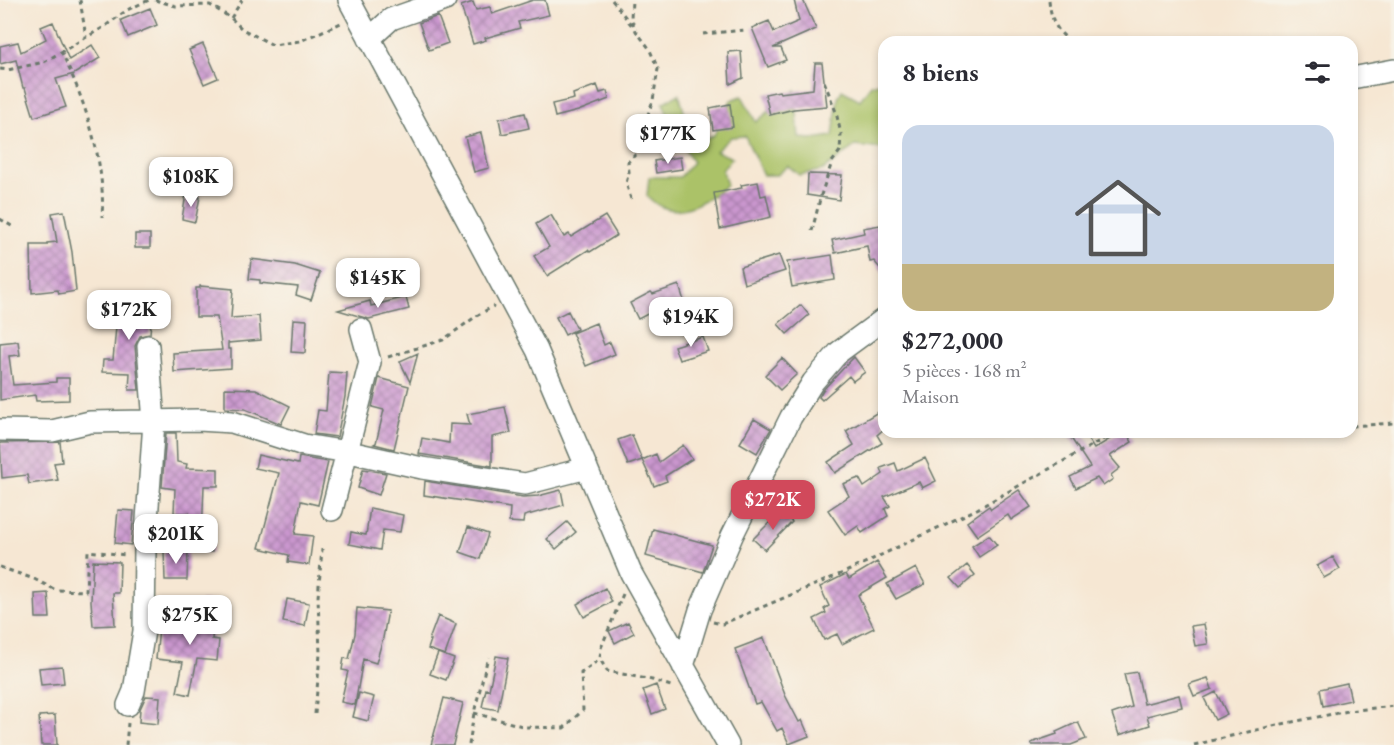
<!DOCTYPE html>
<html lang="fr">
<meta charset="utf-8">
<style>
:root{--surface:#fff;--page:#f2f2f3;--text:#2b2b33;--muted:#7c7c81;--accent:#d1495b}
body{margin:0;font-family:"EB Garamond",serif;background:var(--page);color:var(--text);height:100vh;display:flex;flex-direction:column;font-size:22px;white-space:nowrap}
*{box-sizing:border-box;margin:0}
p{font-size:20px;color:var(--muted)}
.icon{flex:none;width:33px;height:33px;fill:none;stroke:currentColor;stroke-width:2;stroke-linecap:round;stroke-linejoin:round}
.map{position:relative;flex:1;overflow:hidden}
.side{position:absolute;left:878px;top:36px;width:480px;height:402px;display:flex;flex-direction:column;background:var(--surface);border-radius:18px;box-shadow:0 3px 9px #0003}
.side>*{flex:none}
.price{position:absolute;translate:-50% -51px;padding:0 14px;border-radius:12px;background:#fff;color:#222;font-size:20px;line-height:39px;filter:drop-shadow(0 2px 3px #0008)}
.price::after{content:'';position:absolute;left:50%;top:36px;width:18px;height:14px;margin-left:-9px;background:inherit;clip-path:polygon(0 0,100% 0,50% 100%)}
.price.active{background:var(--accent);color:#fff}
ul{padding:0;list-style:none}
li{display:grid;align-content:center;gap:12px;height:318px;padding:0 24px}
li span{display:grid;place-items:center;height:186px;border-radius:18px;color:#555}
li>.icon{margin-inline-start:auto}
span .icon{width:108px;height:108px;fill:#fffc;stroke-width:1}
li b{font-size:26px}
h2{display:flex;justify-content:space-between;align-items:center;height:72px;padding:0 24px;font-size:26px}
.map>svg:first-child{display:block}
.green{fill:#abc267;stroke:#65804e;stroke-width:1.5}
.building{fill:url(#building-cross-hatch)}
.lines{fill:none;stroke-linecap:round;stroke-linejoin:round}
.minor-casing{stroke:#6a786c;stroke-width:24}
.path{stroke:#6a786c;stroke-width:3;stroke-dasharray:4.5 4.5;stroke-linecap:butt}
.minor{stroke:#fff;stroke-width:21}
</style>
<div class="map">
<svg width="1394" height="745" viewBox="0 0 1394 745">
<defs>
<pattern id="building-cross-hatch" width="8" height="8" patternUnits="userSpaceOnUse" patternTransform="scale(1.5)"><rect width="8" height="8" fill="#cb97cf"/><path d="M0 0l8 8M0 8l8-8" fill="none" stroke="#a47ca9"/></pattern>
</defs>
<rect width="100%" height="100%" fill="#f7f3e8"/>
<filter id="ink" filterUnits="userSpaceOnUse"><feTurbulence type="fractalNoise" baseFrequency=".0167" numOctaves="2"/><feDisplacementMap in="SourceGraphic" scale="12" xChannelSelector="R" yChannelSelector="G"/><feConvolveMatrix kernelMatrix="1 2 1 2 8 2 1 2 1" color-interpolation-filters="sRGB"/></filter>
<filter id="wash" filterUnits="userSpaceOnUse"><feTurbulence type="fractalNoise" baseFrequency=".008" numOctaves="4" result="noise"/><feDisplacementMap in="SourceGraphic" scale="24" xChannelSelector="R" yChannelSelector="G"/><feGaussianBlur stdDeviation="1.35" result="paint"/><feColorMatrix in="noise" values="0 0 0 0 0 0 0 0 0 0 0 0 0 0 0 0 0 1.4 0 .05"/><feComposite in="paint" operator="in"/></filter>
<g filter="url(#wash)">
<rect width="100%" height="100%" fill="#f6e7d3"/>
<!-- green -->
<path class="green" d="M883,82V149L855,146L823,170L799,175L788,166L777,175H763L745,136L731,137L716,151L732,158L722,170L727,185C710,197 685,217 662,207C657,205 651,200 647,196L649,177H680L693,162L677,138L663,103L679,94L689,129L707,139L714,135L731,100L742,96L756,122L795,90L799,138L812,139L833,136L838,98L842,90L860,100L871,85Z"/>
<g id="blocks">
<!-- building -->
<path class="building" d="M533,0H545L549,15L518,22L520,28L485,38L486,40L473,44L461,6L473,2L476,10L490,7L492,14Z
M794,0H803L816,29L773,48H781L786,60L768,67L752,28L769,21L774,32L799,21Z
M150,8L157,25L128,37L121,20Z
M438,16L448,43L429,50L419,23Z
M53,22L69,60L92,45L100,58L74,74L56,79L66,107L34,117L25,88H23L16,60L0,64V46L18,42L21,52L46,39L41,27Z
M203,44L218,78L204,84L189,50Z
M741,51L743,78L730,84L728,52Z
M815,63H822L827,106L794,109L770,115L765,94L779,91L780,93L813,89Z
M597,85L600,93L607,91L609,99L578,111L555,117L552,104L574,99L573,94Z
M730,104L733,127L713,130L710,108Z
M525,113L529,128L502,134L499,119Z
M481,133L489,168L474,172L465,137Z
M680,157L682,169L656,173L654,161Z
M808,174L842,175L839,200L807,195Z
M758,182L761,196L766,195L771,217L720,229L714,193L742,188L741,185Z
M186,194L200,197L195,222L182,219Z
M64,211L72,252L76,291L59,294L58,290L32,293L31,245H47V243L57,242L52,213Z
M551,215L564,237L569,234L571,237L605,216L617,235L590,252L588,250L547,276L534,256L549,247L536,224Z
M880,225L884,239V273L874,261L870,262L867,246L835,253L832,240L864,233L863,228Z
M135,234H150V248H135Z
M779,255L785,271L744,284L740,267Z
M832,255L835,280L792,287L787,262Z
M251,259L295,265L320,273L311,300L296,295L298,287L260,283V280L249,279Z
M679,285L684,301L662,309L661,307L638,319L630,303L651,292L653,294Z
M200,286L233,289L231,318L259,316L261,340L228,343V349H231V368L174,372L173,353L222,350L217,317H196V288H200Z
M406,297L409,309L369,319L338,310L370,301L371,306Z
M118,304L152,308L150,334L140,336L135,346L139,390H129L130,373L102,372L103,360H113Z
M801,305L809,315L787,334L778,324Z
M568,311L577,329L565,335L556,317Z
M293,319L307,320L305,353L291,352Z
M596,323L604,345L610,342L615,354L586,366L572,333Z
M703,337L708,351L679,360L674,346Z
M18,341L20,355L9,356L13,385L56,382V378H69V400L36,401L35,395L0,400V343Z
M418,353L410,382L400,361Z
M854,357L865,372L853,381L849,376L822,400L819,397L823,390Z
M782,358L797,374L780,390L765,375Z
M329,372L347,373L345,397L337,437L314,434L318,410L326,411Z
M379,378L409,386L394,449L374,444L376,443L384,410L372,407Z
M225,388L256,389L290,406L281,424L245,409L225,408Z
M505,407L511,433L492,437V466L419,454L422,438L449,443L450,424L470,425L467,414Z
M878,412L884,420V429L877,435L882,443L835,473L828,462L854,445L846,431Z
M754,419L771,429L757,453L740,443Z
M1067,432H1083L1094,449L1121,432H1126L1132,442L1110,456L1120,468L1111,475L1113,479L1103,486L1097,478L1076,488L1070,477L1090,467Z
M166,433H176L177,462L187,464L186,468L218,469V486H204L202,536L213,537L212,552L188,551L189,513H174L175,489L162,487Z
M632,435L642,460L628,465L618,440Z
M60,442L62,462L54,463L58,480L29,484L27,475L2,478L0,443Z
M683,445L692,459L665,476L667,481L654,486L642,460L656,454L659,462Z
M258,455L298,464L299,457L328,462L318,505L301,501L295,534L313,536L309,565L288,562L289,555L259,548L279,473L255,468Z
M925,458L936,481L922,488L919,482L884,497L890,506L885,509L888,516L862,533L858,526L845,535L828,510L849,496L843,484L859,478L864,487L883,474L881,468L895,463L898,471Z
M363,469L386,473L379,495L358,488Z
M425,481L523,497L538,496L561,490L564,505L524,516L523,523L509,522L510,508L424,495Z
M1019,490L1031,507L1011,520L1008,515L977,536L967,522L989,506L991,509Z
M370,508L403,515L400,532L383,530L380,550L349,544L351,532L366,535Z
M118,510L134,511L131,545L115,543Z
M781,511L792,522L765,550L753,539Z
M567,522L576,532L556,549L547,539Z
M468,527L488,534L480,559L460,552Z
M653,529L712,545L703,572L646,556Z
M989,535L997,545L979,557L972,546Z
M164,551H188L187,580H165Z
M1333,557L1340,569L1324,578L1317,566Z
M93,561L120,562L119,593H113L115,625L93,626L91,601Z
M877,562L887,578L858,595L874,628L842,644L837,634L824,640L814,619L826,613L824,609L829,606L820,587L846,574L849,579Z
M967,565L975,575L960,588L951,578Z
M916,568L925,584L896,599L887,584Z
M605,588L612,602L584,617L577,604Z
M48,593L50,618H36L35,594Z
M287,599L309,603L305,626L283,622Z
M201,601L215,602L212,639L219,640L217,661L197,659L190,695L177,692L183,662L156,659L159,627L198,631Z
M357,608L388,611L383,638L376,663L363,659L355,705L341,702L348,671L342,670L344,658L349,659L355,634Z
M438,616L456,624L445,655L428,649L431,640H429Z
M628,622L634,633L615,643L609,631Z
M1204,624L1208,644L1195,646L1191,626Z
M764,638L785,695L799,722L802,720L809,736L789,744L782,728L777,731L761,702L755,704L735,649Z
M438,653L454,659L446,680L430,674Z
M496,656L508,658L498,710L482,707L486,689L489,690Z
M62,666L64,683L41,685L39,668Z
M1137,672L1144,704L1179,695L1182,707L1147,716L1150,725L1119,735L1112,714L1132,707L1124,674Z
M1208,678L1212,689L1194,696L1189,684Z
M1347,683L1351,700L1323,706L1320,689Z
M656,685L665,709L652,714L643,690Z
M1216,692L1227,714L1215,720L1204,698Z
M359,693L374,697L368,721L353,717Z
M146,696L160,697L158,724L139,722L140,709Z
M444,698L463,703L453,745H431Z
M55,715L57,745H41L39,716Z
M1078,722L1086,739L1071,745H1032L1031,743L1057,734L1056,732Z"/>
</g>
</g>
<g filter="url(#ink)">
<use href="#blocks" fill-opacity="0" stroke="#6a786c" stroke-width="1.5"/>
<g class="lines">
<!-- minor casing -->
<g class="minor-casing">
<path id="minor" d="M349,0L537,350L631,573L728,745
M369,39L391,19L445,0
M1352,78L1394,70
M0,430L52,431L90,422L199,420L232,422L304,445L354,453L422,468L525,484L587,468
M332,510L370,362L361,329
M683,666L700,610L732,536L791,417L813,382L839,352L884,319
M128,705L134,691L144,631L145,548L154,422L148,346"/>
</g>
<!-- path -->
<path class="path" d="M80,0L86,37
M155,0L176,6L210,5L231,18L242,29L273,45L300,41L341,23
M612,0L633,27
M1049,0C1051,19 1055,30 1071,42
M231,18L242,0
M703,34L745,30
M61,51C85,100 106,163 102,217
M0,69L8,70L44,62L104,27L127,10L149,0
M631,199L626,183L629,172L628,162L639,151L641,135L653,100L658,69L649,48L636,31L631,18L632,0
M0,219L15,228
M812,231L821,195L832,162L840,151L841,134L836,112L824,81
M388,357L443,340L478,315L494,306
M1352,426L1394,423
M0,567L34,579L56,590L86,591L88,551L127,555
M623,594L601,648L600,659L607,671L652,680L674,687
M713,622L722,624L850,570L977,509L1116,432
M474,713L526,727L564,728L583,710L581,673L600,659
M315,714L320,654L318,597L322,549
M126,745L128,723
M469,745L474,713L488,657
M1194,745L1277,725L1348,711L1394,706"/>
<!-- minor -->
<use href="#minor" class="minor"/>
</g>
</g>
</svg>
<b class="price" style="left:668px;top:165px">$177K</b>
<b class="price" style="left:191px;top:208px">$108K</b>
<b class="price" style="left:378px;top:309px">$145K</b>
<b class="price" style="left:129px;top:341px">$172K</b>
<b class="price" style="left:691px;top:348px">$194K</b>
<b class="price active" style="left:773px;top:531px">$272K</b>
<b class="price" style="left:176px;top:565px">$201K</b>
<b class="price" style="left:190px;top:646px">$275K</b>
<section class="side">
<h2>8 biens<svg class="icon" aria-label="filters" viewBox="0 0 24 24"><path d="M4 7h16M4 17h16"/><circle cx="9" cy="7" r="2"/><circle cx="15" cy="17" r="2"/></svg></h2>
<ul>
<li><span style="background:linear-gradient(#c9d6e8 75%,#c2b280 0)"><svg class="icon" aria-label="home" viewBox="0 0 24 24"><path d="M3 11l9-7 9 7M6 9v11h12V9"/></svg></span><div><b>$272,000</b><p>5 pièces · 168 m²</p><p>Maison</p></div></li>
</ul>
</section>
</div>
